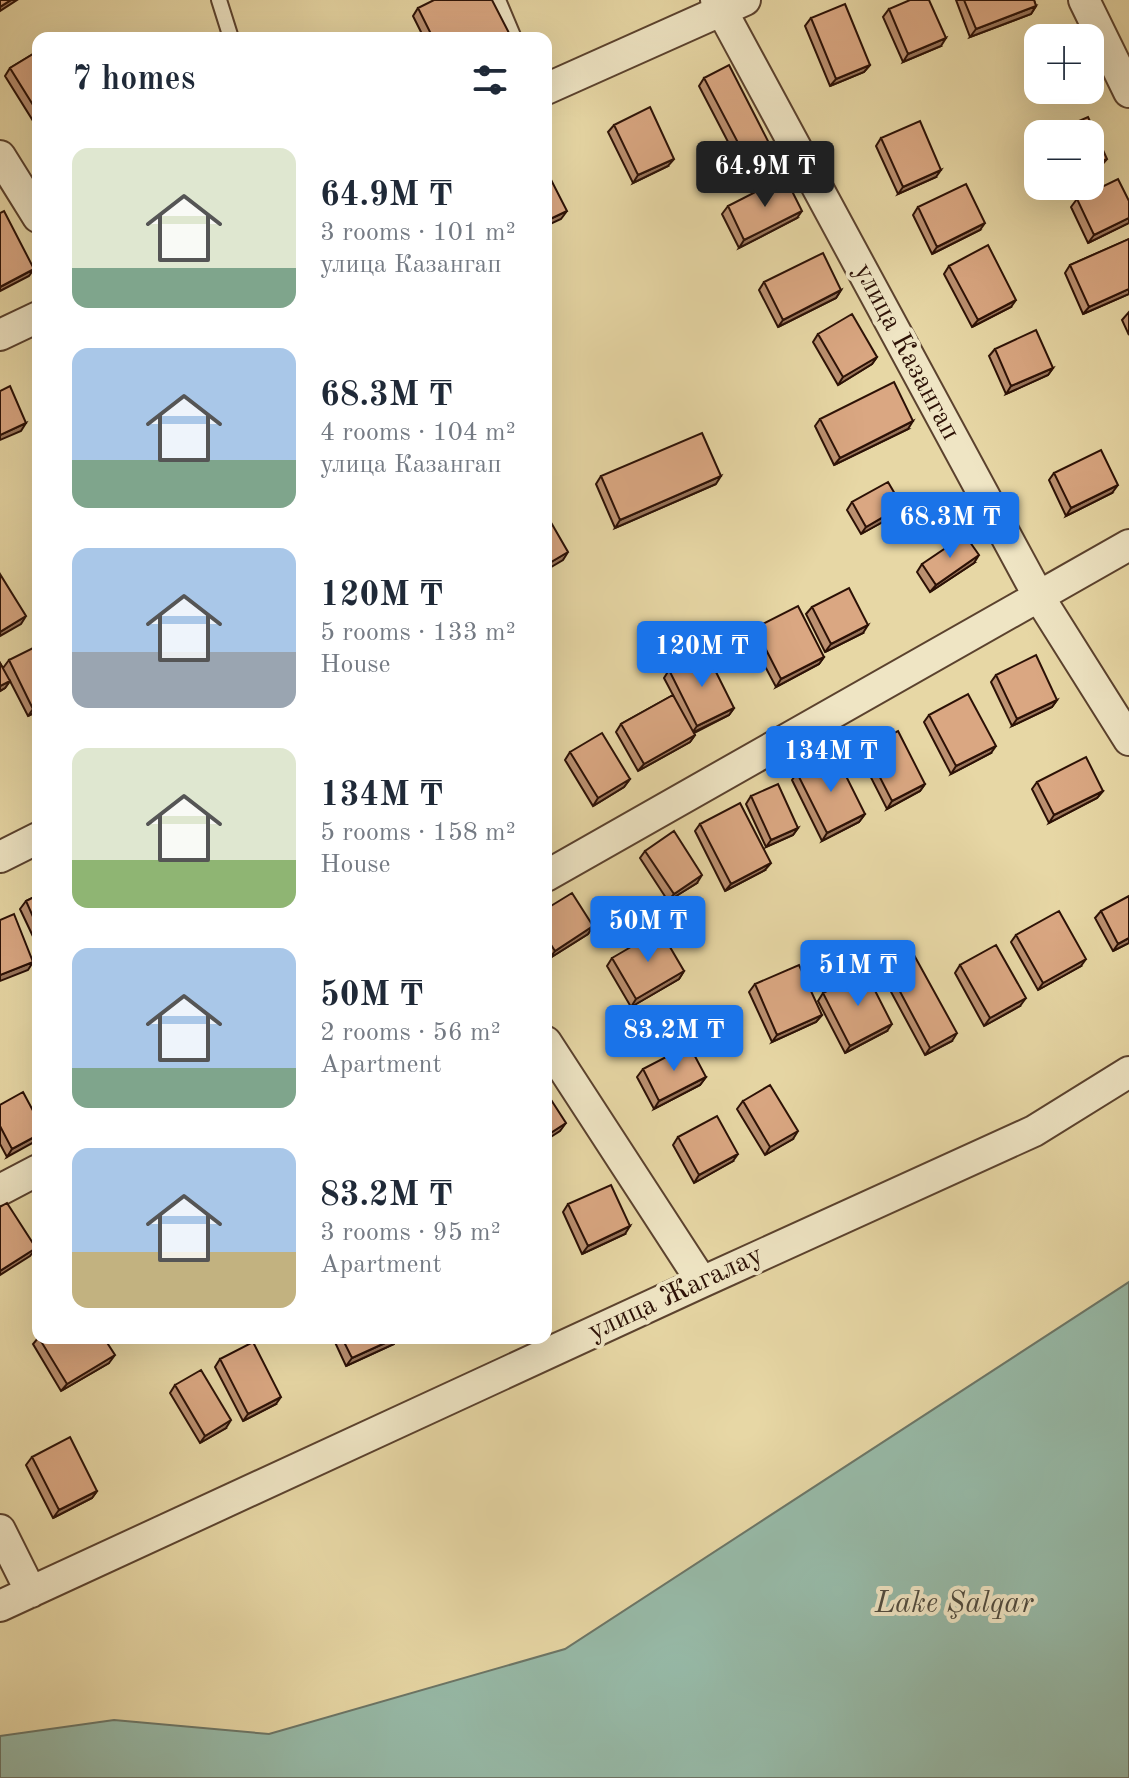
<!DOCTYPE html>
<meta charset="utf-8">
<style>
:root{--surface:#fff;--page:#f2f2f3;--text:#1f2937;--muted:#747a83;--accent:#1a73e8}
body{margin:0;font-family:"Old Standard TT",serif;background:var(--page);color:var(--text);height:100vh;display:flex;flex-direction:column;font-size:30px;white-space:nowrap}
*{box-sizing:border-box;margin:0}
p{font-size:26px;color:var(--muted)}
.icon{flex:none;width:44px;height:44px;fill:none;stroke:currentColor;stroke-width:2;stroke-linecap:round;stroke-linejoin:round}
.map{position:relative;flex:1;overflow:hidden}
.panel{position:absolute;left:32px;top:32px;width:520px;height:1312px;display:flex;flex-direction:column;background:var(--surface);border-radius:16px;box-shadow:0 8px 32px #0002}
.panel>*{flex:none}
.buttons{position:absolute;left:1024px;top:24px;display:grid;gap:16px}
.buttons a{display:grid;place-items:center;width:80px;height:80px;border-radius:16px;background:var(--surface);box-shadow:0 8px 32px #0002;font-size:40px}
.price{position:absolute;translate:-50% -68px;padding:0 18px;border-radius:8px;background:var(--accent);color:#fff;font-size:26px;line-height:52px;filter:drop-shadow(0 2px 4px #0008)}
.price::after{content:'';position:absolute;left:50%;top:48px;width:24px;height:18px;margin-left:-12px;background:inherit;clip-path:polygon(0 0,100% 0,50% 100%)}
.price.active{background:#222;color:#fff}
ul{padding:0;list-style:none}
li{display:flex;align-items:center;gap:24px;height:200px;padding:0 40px}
li span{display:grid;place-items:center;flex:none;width:224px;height:160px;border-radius:16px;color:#555}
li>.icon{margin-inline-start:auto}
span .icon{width:96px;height:96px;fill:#fffc;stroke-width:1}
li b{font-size:34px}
h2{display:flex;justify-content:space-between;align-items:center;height:96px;padding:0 40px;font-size:34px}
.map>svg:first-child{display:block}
.water{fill:#97baa8;stroke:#6c7667;stroke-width:2}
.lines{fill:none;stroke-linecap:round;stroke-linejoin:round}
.lane-casing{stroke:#5b422e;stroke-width:18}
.street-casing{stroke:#5b422e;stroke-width:34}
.lane{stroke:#efe5c4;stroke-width:14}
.street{stroke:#efe5c4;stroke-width:30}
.wall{fill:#bb9070;stroke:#2c1106;stroke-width:2}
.shaded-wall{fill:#99755b;stroke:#2c1106;stroke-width:2}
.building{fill:#daa782;stroke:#2c1106;stroke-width:2}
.labels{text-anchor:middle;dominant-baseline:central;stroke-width:8;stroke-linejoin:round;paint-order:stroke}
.street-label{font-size:28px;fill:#2c1106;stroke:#efe5c4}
.water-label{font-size:30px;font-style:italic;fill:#514c3f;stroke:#efe5c4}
</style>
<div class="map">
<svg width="1129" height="1778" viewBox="0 0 1129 1778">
<rect width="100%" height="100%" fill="#e7d7a5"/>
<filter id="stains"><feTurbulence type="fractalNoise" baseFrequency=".0025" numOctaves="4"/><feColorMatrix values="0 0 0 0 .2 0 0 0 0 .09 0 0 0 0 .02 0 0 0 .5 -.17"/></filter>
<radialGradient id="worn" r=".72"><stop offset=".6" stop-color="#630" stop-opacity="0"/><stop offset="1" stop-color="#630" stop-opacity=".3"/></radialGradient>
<!-- water -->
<path class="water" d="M1129,1282V1778H0V1736L114,1720L269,1734L565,1649Z"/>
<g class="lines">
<!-- lane casing -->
<g class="lane-casing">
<path id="lane" d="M219,0L231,38
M498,0L514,38"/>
</g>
<!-- street casing -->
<g class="street-casing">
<path id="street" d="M716,0L1039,597L1129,740
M1084,0L1129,92
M546,89L745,0
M0,156L38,217
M0,335L38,317
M0,857L38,838
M546,876L1129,545
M546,1042L702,1282
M0,1190L38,1170
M0,1530L31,1592
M0,1606L702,1282L1034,1131L1129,1072"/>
</g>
<!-- lane -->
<use href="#lane" class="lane"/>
<!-- street -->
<use href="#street" class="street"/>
</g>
<!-- wall -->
<path class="wall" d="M956,0H1034L1036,6L1031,14L970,37Z
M418,8L509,33L505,38H424L413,16Z
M889,9L941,46L903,62L883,17Z
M811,18L870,65L864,72L830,86L805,26Z
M38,51V122L35,124L5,76L10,68Z
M704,78L770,145L765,152L740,165L699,86Z
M614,125L668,166L633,183L608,132Z
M881,138L936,177L898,194L876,146Z
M1038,139V175L1026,149L1032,142Z
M1077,199L1129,201V223L1088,243L1071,207Z
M728,206L797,218L739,248L722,214Z
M918,207L980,230L932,254L913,215Z
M1129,239V294L1083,314L1065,273L1070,265Z
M949,266L1011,307L972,327L944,274Z
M764,282L841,290L836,298L778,327L759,290Z
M1129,312V335L1122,320Z
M818,334L877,357L872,364L838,385L813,342Z
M995,349L1053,368L1048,375L1006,394L989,356Z
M820,419L908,429L834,465L815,426Z
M1054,473L1112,493L1066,516L1049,480Z
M601,476L716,484L615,528L596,484Z
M852,502L902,506L897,514L861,534L847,510Z
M974,563L930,592L917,572L922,564Z
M812,607L863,633L825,652L806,614Z
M755,628L824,657L819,664L776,687L749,636Z
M9,660L38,711L28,716L10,681L5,688L0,691V663L3,668Z
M669,670L734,708L729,715L694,733L695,735L690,742L638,771L616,732L621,724L673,695L664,678Z
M996,675L1057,700L1052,707L1012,726L991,682Z
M929,715L991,753L951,774L924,722Z
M865,748L925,784L920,791L887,809L860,756Z
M570,752L630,779L624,787L593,806L565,760Z
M797,773L865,814L859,822L822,841L792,780Z
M1037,782L1103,791L1097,798L1049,823L1032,789Z
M751,796L798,828L793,835L766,847L746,804Z
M700,824L765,870L725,891L695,831Z
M645,851L697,883L668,901L640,858Z
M38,895V947L20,909L26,901Z
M546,909L593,926L588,934L550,958L546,953Z
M1101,911L1129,943L1113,951L1095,918Z
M1016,935L1081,966L1038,990L1011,942Z
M612,958L684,971L679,979L631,1007L607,966Z
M960,965L1020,1006L984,1026L955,973Z
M888,969L952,1041L925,1055L883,977Z
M755,984L822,1015L816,1022L772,1042L749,992Z
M823,993L887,1031L845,1053L818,1001Z
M643,1069L706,1077L700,1085L654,1109L637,1077Z
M743,1101L793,1139L765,1155L737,1109Z
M0,1105L38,1120L7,1157L0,1144Z
M678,1137L733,1161L694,1183L673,1145Z
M568,1204L625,1234L582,1254L563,1212Z
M38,1338H104L109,1363L61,1391L33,1344Z
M333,1338H398L394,1344L346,1366Z
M220,1359L276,1404L243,1421L215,1367Z
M175,1385L226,1428L200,1443L170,1393Z
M32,1457L97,1491L92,1498L53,1518L26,1465Z"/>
<!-- shaded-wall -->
<path class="shaded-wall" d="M11,0H17L0,11V7Z
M1036,6L1031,14L970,37L976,29Z
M946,38L941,46L903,62L908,54Z
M870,65L864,72L830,86L836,79Z
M770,145L765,152L740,165L746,158Z
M674,159L668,166L633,183L638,175Z
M1107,159L1101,166L1090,171V166Z
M941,170L936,177L898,194L903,187Z
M1049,186H1057L1045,191Z
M567,211L561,219L546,226V221Z
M802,211L797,218L739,248L744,240Z
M1129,218V223L1088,243L1094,235Z
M985,223L980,230L932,254L937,247Z
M34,269L29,276L0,291V287Z
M1129,289V294L1083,314L1089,307Z
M841,290L836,298L778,327L783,320Z
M1016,300L1011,307L972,327L978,320Z
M877,357L872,364L838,385L843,377Z
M1053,368L1048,375L1006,394L1011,386Z
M913,421L908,429L834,465L840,458Z
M26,423L21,431L0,440V435Z
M721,476L716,484L615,528L620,520Z
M1118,485L1112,493L1066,516L1071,508Z
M902,506L897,514L861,534L866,527Z
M568,552L563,560L546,570V565Z
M979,555L974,563L930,592L936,585Z
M26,616L21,624L0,636V632Z
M868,625L863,633L825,652L831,644Z
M824,657L819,664L776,687L781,679Z
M10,681L5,688L0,691V686Z
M1057,700L1052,707L1012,726L1017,719Z
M38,706V711L28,716L33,709Z
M734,708L729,715L692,733L697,726Z
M695,735L690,742L638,771L644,764Z
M996,746L991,753L951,774L956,766Z
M630,779L624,787L593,806L598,798Z
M925,784L920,791L887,809L892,801Z
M1103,791L1097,798L1049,823L1054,815Z
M865,814L859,822L822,841L827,833Z
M798,828L793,835L766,847L771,840Z
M771,863L765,870L725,891L731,884Z
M702,875L697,883L668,901L674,894Z
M593,926L588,934L550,958L555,951Z
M1129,938V943L1113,951L1118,944Z
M1086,959L1081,966L1038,990L1043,983Z
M33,962L28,970L0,981V975Z
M684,971L679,979L631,1007L636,999Z
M1026,998L1020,1006L984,1026L990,1018Z
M822,1015L816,1022L772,1042L777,1035Z
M892,1024L887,1031L845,1053L850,1046Z
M957,1033L952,1041L925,1055L930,1048Z
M706,1077L700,1085L654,1109L659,1101Z
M566,1123L560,1131L546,1140V1136Z
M798,1131L793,1139L765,1155L770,1147Z
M38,1135V1140L7,1157L12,1149Z
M738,1154L733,1161L694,1183L699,1175Z
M630,1226L625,1234L582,1254L588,1246Z
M36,1248L30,1256L0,1275V1271Z
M396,1338H398L394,1344L346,1366L352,1358Z
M115,1355L109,1363L61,1391L67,1384Z
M281,1397L276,1404L243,1421L248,1414Z
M231,1420L226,1428L200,1443L205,1436Z
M97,1491L92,1498L53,1518L59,1510Z"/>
<!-- building -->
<path class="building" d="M0,0H11L0,7Z
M434,0H492L509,33L499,38H433L418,8Z
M910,0H929L946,38L908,54L889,9Z
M964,0H1034L1036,6L976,29Z
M845,4L870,65L836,79L811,18Z
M38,51V113L10,68Z
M729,65L770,145L746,158L704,78Z
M650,107L674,159L638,175L614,125Z
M1088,117L1107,159L1090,166V134H1049Z
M920,121L941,170L903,187L881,138Z
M1038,139V156L1032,142Z
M546,170L567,211L546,221Z
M785,177L802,211L744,240L728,206Z
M1118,179L1129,201V218L1094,235L1077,199Z
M966,184L985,223L937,247L918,207Z
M4,211L34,269L0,287V213Z
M1129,239V289L1089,307L1070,265Z
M988,245L1016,300L978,320L949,266Z
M823,253L841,290L783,320L764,282Z
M852,314L877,357L843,377L818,334Z
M1036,330L1053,368L1011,386L995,349Z
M894,382L913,421L840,458L820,419Z
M10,386L26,423L0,435V391Z
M702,433L721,476L620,520L601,476Z
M1101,450L1118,485L1071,508L1054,473Z
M888,482L902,506L866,527L852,502Z
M549,519L568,552L546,565V521Z
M965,535L979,555L936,585L922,564Z
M0,574L26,616L0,632Z
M849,588L868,625L831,644L812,607Z
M798,606L824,657L781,679L755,628Z
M37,646L38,706L33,709L9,660Z
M706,652L734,708L697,726L669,670Z
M1036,655L1057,700L1017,719L996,675Z
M0,663L10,681L0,686Z
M968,694L996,746L956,766L929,715Z
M673,695L695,735L644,764L621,724Z
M898,731L925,784L892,801L865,748Z
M602,733L630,779L598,798L570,752Z
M835,754L865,814L827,833L797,773Z
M1086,757L1103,791L1054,815L1037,782Z
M778,784L798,828L771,840L751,796Z
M740,803L771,863L731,884L700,824Z
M674,831L702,875L674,894L645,851Z
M572,893L593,926L555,951L546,937V909Z
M38,895V928L26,901Z
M1129,896V938L1118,944L1101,911Z
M1059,911L1086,959L1043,983L1016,935Z
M14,914L33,962L0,975V920Z
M660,930L684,971L636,999L612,958Z
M996,945L1026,998L990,1018L960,965Z
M914,955L957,1033L930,1048L888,969Z
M799,965L822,1015L777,1035L755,984Z
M865,971L892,1024L850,1046L823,993Z
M689,1045L706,1077L659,1101L643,1069Z
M770,1085L798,1131L770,1147L743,1101Z
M23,1092L38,1120V1135L12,1149L0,1126V1105Z
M546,1092L566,1123L546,1136Z
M717,1116L738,1154L699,1175L678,1137Z
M611,1185L630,1226L588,1246L568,1204Z
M7,1203L36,1248L0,1271V1207Z
M39,1338H104L115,1355L67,1384Z
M342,1338H396L352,1358Z
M253,1342L281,1397L248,1414L220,1359Z
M201,1370L231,1420L205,1436L175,1385Z
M70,1437L97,1491L59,1510L32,1457Z"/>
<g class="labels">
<!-- street labels -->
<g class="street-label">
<text transform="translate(906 352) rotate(62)">улица Казангап</text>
<text transform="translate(676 1294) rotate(-25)">улица Жагалау</text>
</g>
<!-- water labels -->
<g class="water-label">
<text x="954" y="1604">Lake Şalqar</text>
</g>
</g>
<rect width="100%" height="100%" filter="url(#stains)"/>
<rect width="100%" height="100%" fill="url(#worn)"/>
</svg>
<div class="buttons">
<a>+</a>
<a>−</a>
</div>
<b class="price active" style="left:765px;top:209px">64.9M ₸</b>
<b class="price" style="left:950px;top:560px">68.3M ₸</b>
<b class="price" style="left:702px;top:689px">120M ₸</b>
<b class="price" style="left:831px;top:794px">134M ₸</b>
<b class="price" style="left:648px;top:964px">50M ₸</b>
<b class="price" style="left:858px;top:1008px">51M ₸</b>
<b class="price" style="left:674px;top:1073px">83.2M ₸</b>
<section class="panel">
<h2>7 homes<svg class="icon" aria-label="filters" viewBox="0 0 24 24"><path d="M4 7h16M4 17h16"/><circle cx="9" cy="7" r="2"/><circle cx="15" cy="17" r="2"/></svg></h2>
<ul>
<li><span style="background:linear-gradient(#dfe7d0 75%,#7fa58c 0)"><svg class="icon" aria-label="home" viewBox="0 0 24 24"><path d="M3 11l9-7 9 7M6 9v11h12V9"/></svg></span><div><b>64.9M ₸</b><p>3 rooms · 101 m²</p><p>улица Казангап</p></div></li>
<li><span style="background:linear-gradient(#a9c7e8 70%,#7fa58c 0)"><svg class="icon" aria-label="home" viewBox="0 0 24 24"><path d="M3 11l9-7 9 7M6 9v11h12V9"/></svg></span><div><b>68.3M ₸</b><p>4 rooms · 104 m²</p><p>улица Казангап</p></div></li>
<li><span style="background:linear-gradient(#a9c7e8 65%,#9aa5b1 0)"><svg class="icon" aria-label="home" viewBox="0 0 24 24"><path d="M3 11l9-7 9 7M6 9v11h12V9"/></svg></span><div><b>120M ₸</b><p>5 rooms · 133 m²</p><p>House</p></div></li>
<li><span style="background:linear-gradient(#dfe7d0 70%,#8fb573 0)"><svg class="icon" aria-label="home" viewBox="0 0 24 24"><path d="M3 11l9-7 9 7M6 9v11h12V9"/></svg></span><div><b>134M ₸</b><p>5 rooms · 158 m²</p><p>House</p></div></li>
<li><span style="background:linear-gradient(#a9c7e8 75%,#7fa58c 0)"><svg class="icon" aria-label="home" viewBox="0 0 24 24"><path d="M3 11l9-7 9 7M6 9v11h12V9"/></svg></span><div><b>50M ₸</b><p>2 rooms · 56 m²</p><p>Apartment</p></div></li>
<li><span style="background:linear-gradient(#a9c7e8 65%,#c2b280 0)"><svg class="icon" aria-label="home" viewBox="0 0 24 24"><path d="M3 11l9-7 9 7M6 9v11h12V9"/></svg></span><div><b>83.2M ₸</b><p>3 rooms · 95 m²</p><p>Apartment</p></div></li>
</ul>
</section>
</div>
